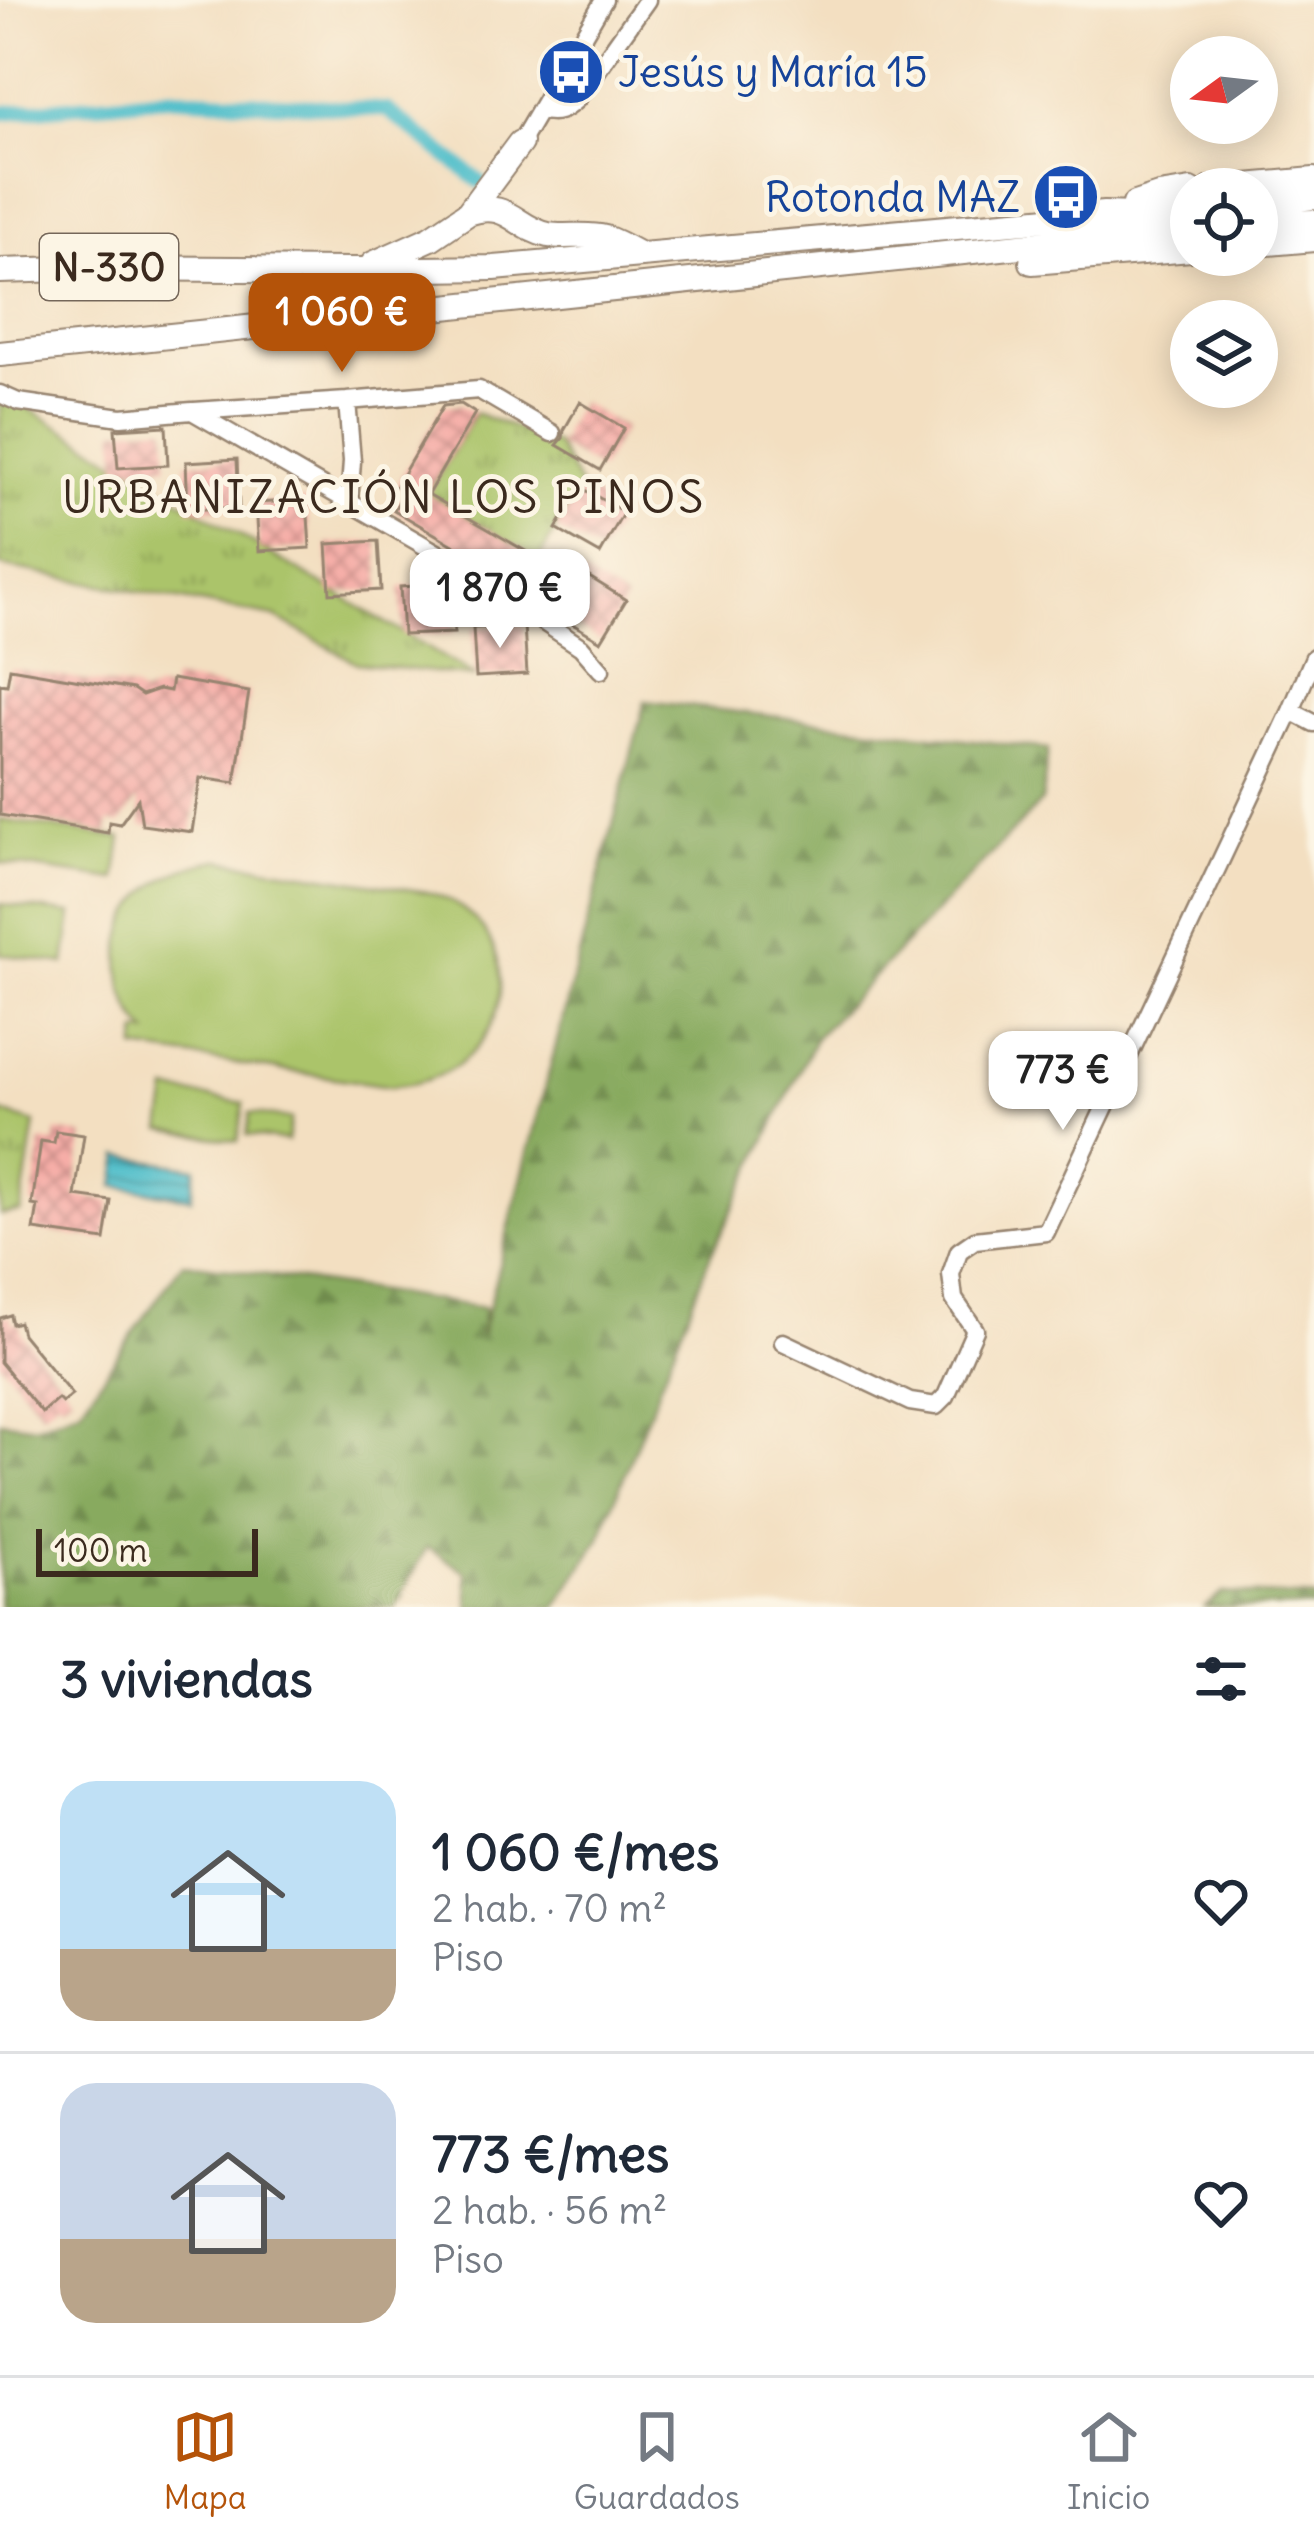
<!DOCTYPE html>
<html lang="es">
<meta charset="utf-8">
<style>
:root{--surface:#fff;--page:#f2f2f3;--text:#1f2937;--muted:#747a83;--line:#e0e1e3;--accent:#b45309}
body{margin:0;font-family:Delius,sans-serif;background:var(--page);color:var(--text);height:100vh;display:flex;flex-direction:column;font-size:45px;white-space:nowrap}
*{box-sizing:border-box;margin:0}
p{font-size:39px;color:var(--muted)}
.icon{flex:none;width:66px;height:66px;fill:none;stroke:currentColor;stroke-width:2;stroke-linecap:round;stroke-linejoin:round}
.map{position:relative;height:1607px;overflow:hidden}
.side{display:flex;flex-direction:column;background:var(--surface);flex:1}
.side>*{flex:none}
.needle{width:78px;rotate:255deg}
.controls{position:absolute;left:1170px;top:36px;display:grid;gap:24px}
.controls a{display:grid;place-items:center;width:108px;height:108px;border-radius:50%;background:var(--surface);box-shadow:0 6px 30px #0003;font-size:60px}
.scale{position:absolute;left:36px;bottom:30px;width:222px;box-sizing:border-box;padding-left:12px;border:6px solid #3b2a1e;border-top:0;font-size:33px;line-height:42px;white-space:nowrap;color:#3b2a1e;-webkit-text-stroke:9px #fcf5e5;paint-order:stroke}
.price{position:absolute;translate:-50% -102px;padding:0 27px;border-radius:24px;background:#fff;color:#222;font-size:39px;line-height:78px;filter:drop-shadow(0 3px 6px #0008)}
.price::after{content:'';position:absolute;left:50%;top:72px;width:36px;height:27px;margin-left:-18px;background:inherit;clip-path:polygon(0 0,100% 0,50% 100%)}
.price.active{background:var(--accent);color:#fff}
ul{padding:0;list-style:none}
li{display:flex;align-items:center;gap:36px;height:300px;padding:0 60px}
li+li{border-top:3px solid var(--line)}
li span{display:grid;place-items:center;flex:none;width:336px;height:240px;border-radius:36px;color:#555}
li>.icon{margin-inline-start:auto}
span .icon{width:144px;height:144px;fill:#fffc;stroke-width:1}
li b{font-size:51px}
h2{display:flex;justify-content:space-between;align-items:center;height:144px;padding:0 60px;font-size:51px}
.tab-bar{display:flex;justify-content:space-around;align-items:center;height:168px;border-top:3px solid var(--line);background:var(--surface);font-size:33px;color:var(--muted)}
.tab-bar a{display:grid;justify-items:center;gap:6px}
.tab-bar .active{color:var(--accent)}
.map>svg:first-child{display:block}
.green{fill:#abc46a;stroke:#737744;stroke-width:3}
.forest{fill:url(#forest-firs);stroke:#626a3e;stroke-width:3}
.park{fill:url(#park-tufts);stroke:#737744;stroke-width:3}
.water{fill:url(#water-rules);stroke:#467474;stroke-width:3}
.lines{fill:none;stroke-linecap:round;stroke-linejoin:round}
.canal{stroke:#52bfcb;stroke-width:15}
.building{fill:url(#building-cross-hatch)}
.minor-casing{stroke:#978470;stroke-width:21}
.highway-casing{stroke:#978470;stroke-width:28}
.minor{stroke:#fff;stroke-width:16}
.highway{stroke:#fff;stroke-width:24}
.labels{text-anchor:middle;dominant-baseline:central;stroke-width:10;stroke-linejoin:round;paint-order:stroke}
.shield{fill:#fcf5e5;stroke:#75675a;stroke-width:3}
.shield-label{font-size:39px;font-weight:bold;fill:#3b2a1e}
.transit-label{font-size:42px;fill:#164399;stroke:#fcf5e5;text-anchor:start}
.neighbourhood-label{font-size:45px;letter-spacing:3px;fill:#3b2a1e;stroke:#fcf5e5}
</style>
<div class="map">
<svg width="1314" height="1607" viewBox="0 0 1314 1607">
<defs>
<pattern id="forest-firs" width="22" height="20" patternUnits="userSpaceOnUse" patternTransform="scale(3)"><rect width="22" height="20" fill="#88aa5e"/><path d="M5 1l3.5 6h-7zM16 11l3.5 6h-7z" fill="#708b4d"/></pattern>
<pattern id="park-tufts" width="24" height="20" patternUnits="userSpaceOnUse" patternTransform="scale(3)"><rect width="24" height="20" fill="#abc46a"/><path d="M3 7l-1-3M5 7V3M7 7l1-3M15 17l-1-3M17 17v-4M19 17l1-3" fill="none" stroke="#8c9f57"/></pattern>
<pattern id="water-rules" width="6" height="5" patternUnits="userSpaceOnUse" patternTransform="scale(3)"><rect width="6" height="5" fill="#52bfcb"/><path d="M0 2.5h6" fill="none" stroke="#459ba4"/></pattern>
<pattern id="building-cross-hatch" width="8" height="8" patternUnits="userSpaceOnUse" patternTransform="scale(3)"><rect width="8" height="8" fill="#f6ada7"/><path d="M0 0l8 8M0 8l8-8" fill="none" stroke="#c88d87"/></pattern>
</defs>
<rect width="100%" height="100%" fill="#fcf5e5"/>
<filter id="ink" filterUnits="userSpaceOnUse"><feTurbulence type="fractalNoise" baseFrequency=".00833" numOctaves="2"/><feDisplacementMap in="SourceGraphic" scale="24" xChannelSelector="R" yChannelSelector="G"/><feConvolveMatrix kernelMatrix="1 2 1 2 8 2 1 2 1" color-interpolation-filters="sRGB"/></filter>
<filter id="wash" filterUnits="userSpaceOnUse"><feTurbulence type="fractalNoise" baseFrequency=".004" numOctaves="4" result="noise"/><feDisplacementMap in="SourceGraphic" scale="48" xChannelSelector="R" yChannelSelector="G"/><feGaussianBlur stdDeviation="2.7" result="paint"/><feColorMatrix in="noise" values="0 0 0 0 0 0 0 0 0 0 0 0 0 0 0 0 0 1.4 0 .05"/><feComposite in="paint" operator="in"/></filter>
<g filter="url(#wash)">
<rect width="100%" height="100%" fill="#f3dfc1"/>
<!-- green -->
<path class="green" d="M0,820L122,838L116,880L0,863Z
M220,860L427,892C542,925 516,1082 390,1086L136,1049L139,1032L148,1033C132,1016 123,997 121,974C114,907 157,869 220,860Z
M0,904L72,914L65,964L0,954Z
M168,1091L244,1103L238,1141L162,1130Z
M250,1113L291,1119L287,1141L247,1135Z"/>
<!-- forest -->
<path class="forest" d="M645,701L1048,749L1042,801L816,1037L710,1256L599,1540L556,1607H469L466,1572L427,1547L395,1607H0V1421L36,1426L80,1409L183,1262L484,1308L481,1335Z
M1222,1593L1314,1598V1607H1205Z"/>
<!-- park -->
<path class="park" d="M0,394L18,402L476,677L357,663L275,617L0,566Z
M475,413L556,444L580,487L539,559L428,494Z
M0,1112L35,1123L21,1212L0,1215Z"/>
<!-- water -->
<path class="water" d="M120,1156L196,1168L191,1198L115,1186Z"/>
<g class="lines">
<!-- canal -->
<path class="canal" d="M0,113L170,97L387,110L479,181"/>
</g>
<g id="blocks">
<!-- building -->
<path class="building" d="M580,402L624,428L600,470L557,445L563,438L564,430Z
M461,404L475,413L428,494L539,559L523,586L394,510L405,491L396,486L443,406Z
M166,426L168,465L118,468L115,429Z
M237,459L239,507L188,510L186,462Z
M580,487L624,512L600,554L556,529Z
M307,500L310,548L259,551L256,503Z
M378,541L381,590L330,593L327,544Z
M583,573L626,600L601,641L557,615Z
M451,584L454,633L403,635L400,587Z
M524,625L527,674L476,677L473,628Z
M10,668L133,689L142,695L159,689L170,691L172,679L249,692L235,783L200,778L192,832L142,825L138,799L120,824L109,822L108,833L0,815V684L7,685Z
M56,1131L84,1135L75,1196L111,1201L105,1240L34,1230L38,1206L32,1205L41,1141L54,1143Z
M10,1315L12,1324L19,1322L22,1334L72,1395L62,1403L58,1399L42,1413L0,1362V1318Z"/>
</g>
</g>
<g filter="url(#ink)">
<use href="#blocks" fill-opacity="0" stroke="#978470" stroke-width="3"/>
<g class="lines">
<!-- minor casing -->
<g class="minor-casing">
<path id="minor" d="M539,110C556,115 564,111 577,99L647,0
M520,143L604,0
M0,394L18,402L121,417L192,411L539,612L557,584
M347,401L479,390L552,433
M194,411L347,401L352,461L349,503
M539,612L542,621L581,647L601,670
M1291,711L1314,723
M783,1342L910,1402L936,1406L946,1396L975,1330L954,1299L951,1274L959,1251L975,1240L1046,1232L1291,711L1314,657"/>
</g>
<!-- highway casing -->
<g class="highway-casing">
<path id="highway" d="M1211,189L1314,180
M1257,203L1314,197
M1135,204L1159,196L1191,191
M468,213C508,199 515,228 548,235C566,238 587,233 605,238C617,242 629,249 640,255
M1257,224L1314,222
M1257,244L1314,239
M1032,262L1191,249
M373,264L431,238L468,213L520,143
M0,271L98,268L350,270L494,268L1104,214L1134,215L1191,209
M0,354L1191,228"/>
</g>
<!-- minor -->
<use href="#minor" class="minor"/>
<!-- highway -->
<use href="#highway" class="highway"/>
</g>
</g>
<!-- icons -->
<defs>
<g id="bus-disc" transform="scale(3.45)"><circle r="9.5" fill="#1a4fb4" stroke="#fcf5e5"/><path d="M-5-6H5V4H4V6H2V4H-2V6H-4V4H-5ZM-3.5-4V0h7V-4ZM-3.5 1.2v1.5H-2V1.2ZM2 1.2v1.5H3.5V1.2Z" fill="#fff"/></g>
</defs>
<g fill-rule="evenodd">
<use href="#bus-disc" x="571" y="72"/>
<use href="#bus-disc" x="1066" y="197"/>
</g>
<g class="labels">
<!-- shield labels -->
<rect class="shield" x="40" y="234" width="138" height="66" rx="9"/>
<g class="shield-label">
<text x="109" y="267">N-330</text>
</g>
<!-- transit labels -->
<g class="transit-label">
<text x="618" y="72">Jesús y María 15</text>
<text x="1020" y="197" text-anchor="end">Rotonda MAZ</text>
</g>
<!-- neighbourhood labels -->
<g class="neighbourhood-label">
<text x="384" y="497">URBANIZACIÓN LOS PINOS</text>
</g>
</g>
</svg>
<div class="controls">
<a><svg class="needle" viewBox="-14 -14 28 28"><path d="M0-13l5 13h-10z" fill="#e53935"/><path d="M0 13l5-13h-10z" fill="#747a83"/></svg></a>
<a><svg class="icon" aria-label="locate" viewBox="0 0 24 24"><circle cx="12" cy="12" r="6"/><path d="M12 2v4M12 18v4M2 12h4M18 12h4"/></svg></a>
<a><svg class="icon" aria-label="layers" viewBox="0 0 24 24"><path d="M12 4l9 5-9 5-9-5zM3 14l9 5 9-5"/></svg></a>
</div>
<div class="scale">100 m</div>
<b class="price active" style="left:342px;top:375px">1 060 €</b>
<b class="price" style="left:500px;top:651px">1 870 €</b>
<b class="price" style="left:1063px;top:1133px">773 €</b>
</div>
<section class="side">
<h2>3 viviendas<svg class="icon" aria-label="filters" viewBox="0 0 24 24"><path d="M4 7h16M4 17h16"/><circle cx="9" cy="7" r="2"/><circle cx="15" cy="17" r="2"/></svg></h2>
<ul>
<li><span style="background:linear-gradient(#bfe0f5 70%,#b9a48a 0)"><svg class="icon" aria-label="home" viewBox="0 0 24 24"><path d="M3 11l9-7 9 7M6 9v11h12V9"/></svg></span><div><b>1 060 €/mes</b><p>2 hab. · 70 m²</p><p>Piso</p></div><svg class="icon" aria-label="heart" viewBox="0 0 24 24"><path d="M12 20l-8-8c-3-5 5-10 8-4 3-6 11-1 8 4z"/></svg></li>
<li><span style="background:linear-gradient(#c9d6e8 65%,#b9a48a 0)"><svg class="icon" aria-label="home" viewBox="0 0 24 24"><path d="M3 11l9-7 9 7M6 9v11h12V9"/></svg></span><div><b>773 €/mes</b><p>2 hab. · 56 m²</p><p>Piso</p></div><svg class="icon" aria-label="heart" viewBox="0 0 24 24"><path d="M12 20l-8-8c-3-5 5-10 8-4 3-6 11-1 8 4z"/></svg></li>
</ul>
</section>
<nav class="tab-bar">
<a class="active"><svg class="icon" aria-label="map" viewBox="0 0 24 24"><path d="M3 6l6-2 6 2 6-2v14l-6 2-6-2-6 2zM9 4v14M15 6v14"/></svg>Mapa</a>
<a><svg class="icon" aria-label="saved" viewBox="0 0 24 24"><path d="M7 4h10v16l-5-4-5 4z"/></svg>Guardados</a>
<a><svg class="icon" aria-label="home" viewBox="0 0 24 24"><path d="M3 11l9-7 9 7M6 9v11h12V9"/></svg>Inicio</a>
</nav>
